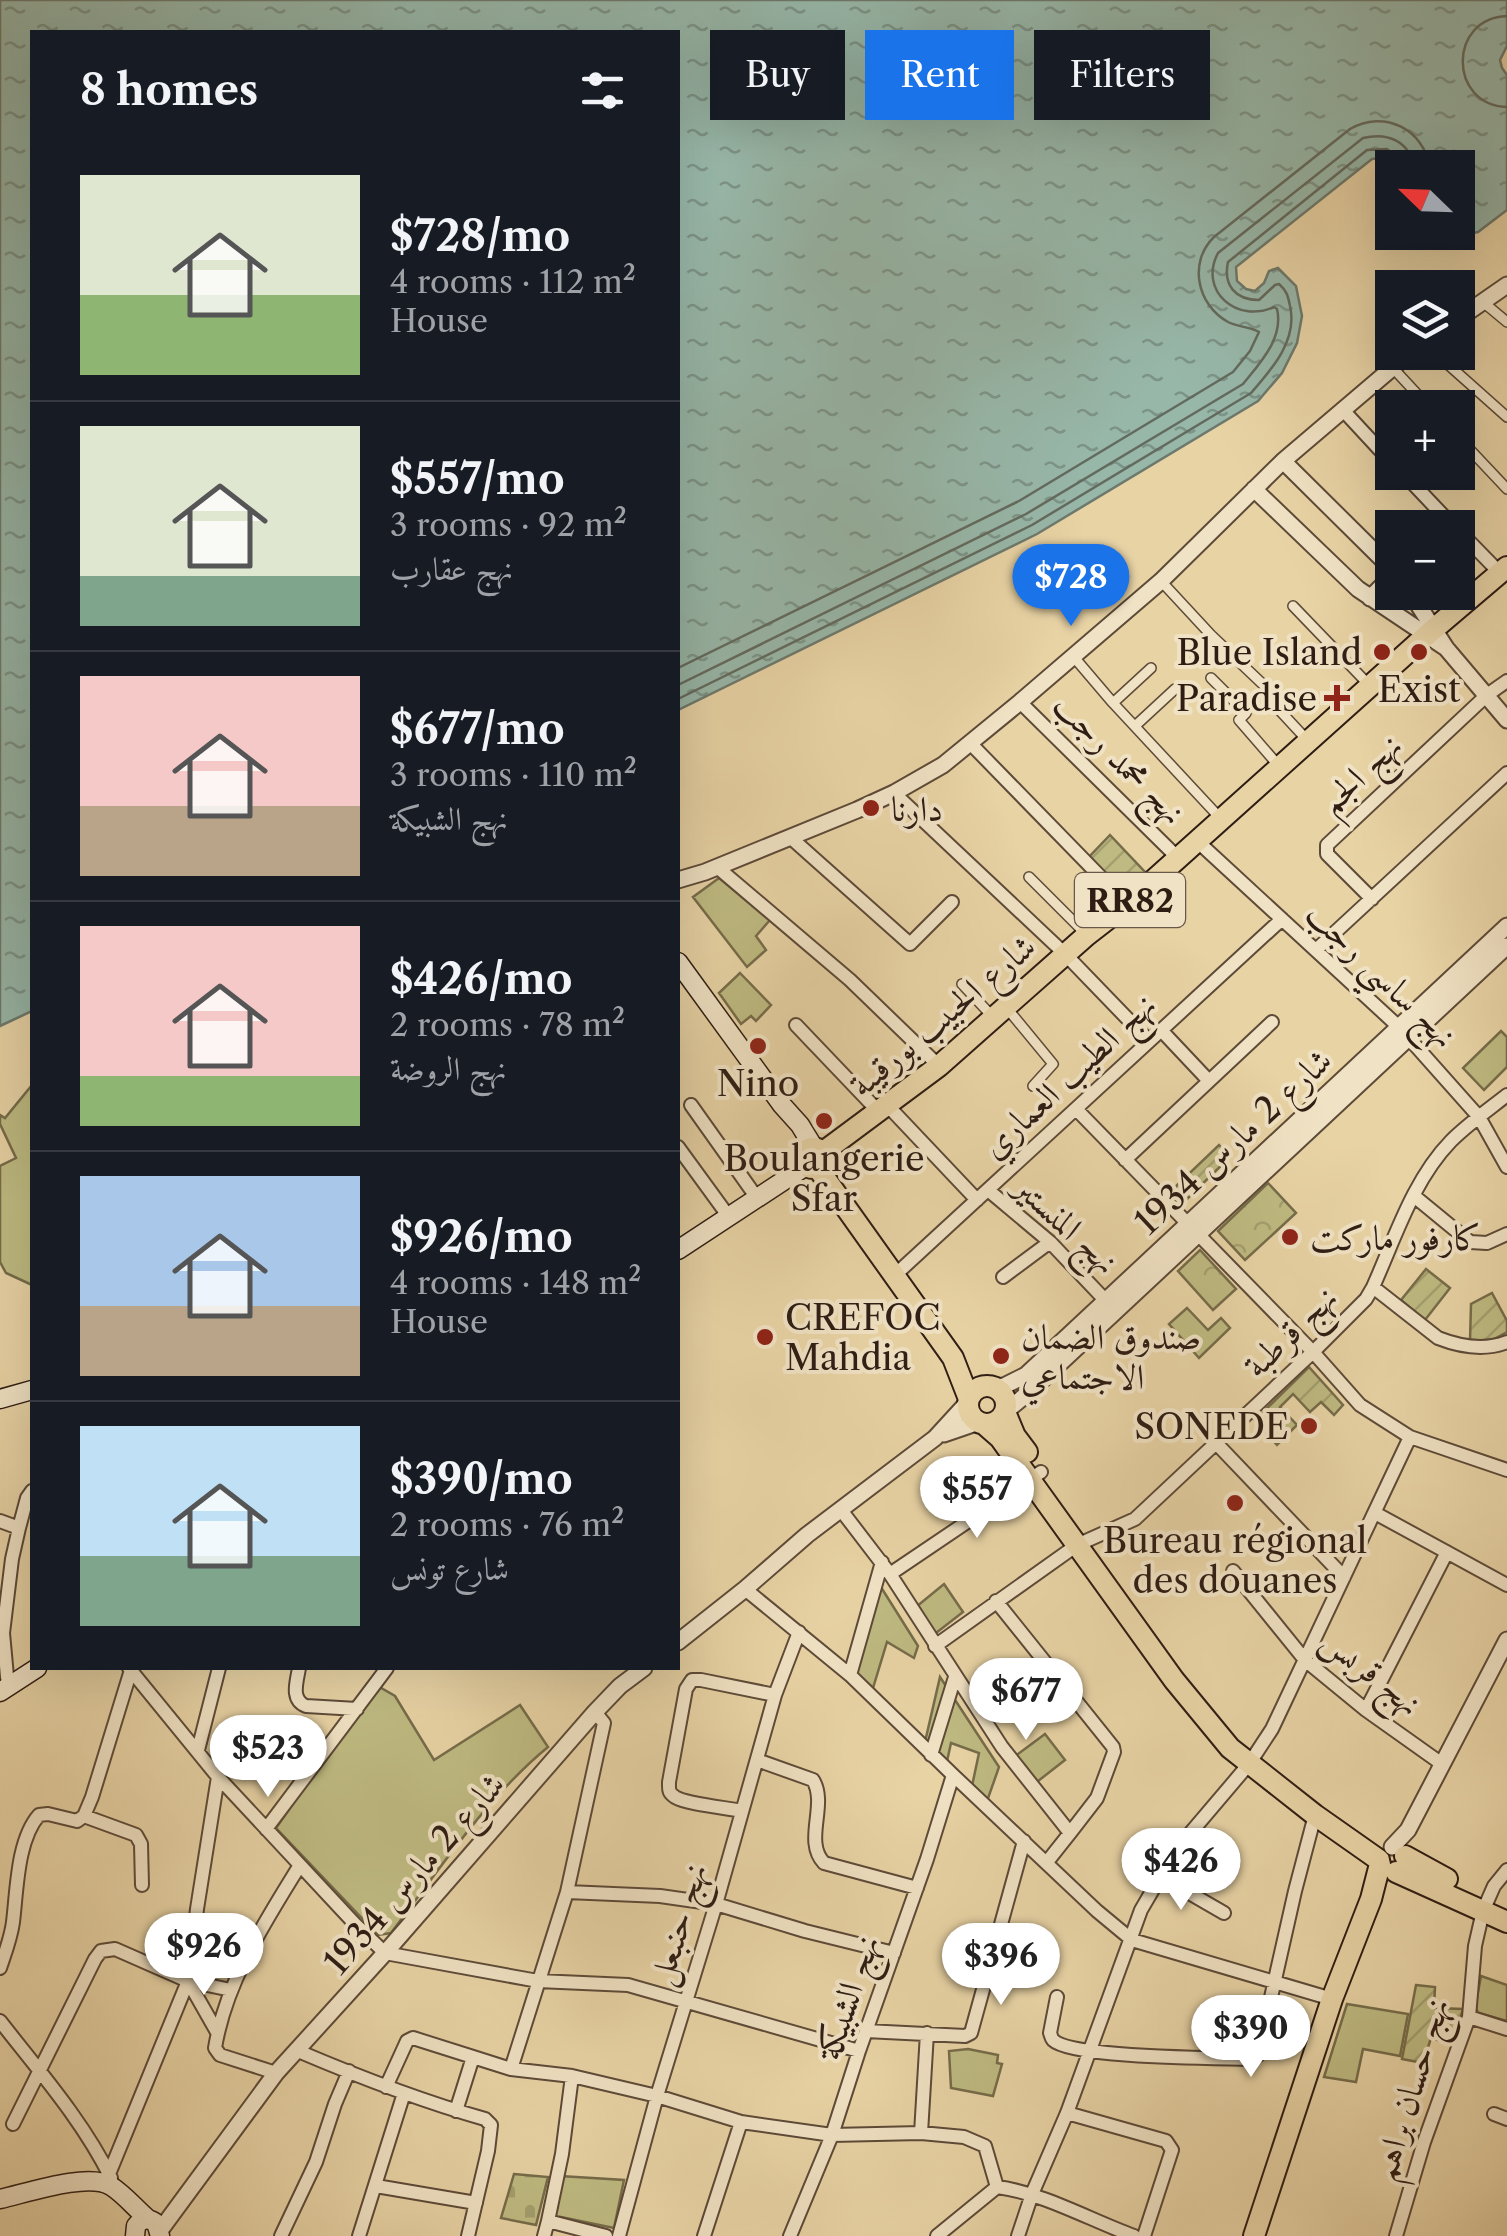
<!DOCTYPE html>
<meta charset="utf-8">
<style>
:root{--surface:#171b24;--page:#242831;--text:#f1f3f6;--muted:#9ea1a6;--line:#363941;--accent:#1a73e8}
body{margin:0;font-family:"Libre Caslon Text",Amiri,serif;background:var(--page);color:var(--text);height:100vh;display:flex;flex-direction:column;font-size:38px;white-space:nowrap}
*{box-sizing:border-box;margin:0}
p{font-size:32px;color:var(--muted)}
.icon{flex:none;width:55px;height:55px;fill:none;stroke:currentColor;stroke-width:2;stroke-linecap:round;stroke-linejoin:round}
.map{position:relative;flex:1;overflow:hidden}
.drawer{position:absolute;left:30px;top:30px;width:650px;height:1640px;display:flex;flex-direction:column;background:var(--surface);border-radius:0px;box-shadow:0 10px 40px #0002}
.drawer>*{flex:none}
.banner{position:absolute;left:710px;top:30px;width:645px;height:90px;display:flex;gap:20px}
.needle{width:65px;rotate:293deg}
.fabs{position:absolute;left:1375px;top:150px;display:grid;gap:20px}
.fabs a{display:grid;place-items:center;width:100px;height:100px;border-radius:0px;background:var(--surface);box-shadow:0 10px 40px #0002;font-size:50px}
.price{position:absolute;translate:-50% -85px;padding:0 22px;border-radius:35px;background:#fff;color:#222;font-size:32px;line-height:65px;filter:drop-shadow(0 2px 5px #0008)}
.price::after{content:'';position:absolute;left:50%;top:60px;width:30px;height:22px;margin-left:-15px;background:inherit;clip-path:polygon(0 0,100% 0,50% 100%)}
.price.current{background:var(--accent);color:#fff}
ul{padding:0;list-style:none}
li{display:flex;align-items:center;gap:30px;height:250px;padding:0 50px}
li+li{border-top:2px solid var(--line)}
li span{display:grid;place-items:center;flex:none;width:280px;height:200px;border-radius:0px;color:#555}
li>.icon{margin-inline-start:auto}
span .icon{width:120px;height:120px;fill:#fffc;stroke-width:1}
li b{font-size:42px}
h2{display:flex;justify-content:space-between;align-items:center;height:120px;padding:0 50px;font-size:42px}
.chip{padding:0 35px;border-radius:0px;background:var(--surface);box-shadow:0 10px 40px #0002;font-size:35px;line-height:90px}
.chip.current{background:var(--accent);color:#fff}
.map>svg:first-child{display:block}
.grass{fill:#beba81;stroke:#766c4a;stroke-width:2.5}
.forest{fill:url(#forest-crowns);stroke:#766c4a;stroke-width:2.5}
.cemetery{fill:url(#cemetery-stones);stroke:#766c4a;stroke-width:2.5}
.garden{fill:url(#garden-furrows);stroke:#766c4a;stroke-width:2.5}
.water{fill:url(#water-ripples);stroke:#6d796d;stroke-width:2.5}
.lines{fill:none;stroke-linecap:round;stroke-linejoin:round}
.shore{stroke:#636a5e;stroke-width:2.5}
.pedestrian-casing{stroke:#5d4a38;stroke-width:12}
.minor-casing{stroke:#5d4a38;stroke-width:16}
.tertiary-casing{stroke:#5d4a38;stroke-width:19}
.secondary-casing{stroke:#2f1d14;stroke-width:21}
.primary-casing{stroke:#2f1d14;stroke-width:24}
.pedestrian{stroke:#f0e2c4;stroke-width:9}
.minor{stroke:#f0e2c4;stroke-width:12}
.tertiary{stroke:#f0e2c4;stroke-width:15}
.secondary{stroke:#f0e2c4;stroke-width:18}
.primary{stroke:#e8d3a5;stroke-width:20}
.poi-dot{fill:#8f2418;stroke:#f0e2c4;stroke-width:4}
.labels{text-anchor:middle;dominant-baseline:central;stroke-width:8;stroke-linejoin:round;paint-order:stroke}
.shield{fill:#f0e2c4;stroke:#695849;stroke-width:2.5}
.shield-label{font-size:32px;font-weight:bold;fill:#2f1d14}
.poi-label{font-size:35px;fill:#2f1d14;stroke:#f0e2c4}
.street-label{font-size:35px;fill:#2f1d14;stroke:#f0e2c4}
</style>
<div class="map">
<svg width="1507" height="2236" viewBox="0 0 1507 2236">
<defs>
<pattern id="forest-crowns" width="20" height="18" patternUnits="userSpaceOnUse" patternTransform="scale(2.5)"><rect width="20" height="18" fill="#beba81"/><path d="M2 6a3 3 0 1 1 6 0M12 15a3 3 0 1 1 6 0" fill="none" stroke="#a49f6f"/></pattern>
<pattern id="cemetery-stones" width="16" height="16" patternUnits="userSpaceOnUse" patternTransform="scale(2.5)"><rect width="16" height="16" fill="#beba81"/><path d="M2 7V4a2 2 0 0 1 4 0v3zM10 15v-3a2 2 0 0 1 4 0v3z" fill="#a49f6f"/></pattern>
<pattern id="garden-furrows" width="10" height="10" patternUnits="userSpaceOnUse" patternTransform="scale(2.5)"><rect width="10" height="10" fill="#beba81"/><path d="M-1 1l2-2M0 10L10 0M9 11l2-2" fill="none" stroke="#a49f6f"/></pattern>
<pattern id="water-ripples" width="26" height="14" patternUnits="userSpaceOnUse" patternTransform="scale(2.5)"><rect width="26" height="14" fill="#97b7a9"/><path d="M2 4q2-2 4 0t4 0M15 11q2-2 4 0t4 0" fill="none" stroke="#7c9488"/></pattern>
</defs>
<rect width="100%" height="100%" fill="#e8d3a5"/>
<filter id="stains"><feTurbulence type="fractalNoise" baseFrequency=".002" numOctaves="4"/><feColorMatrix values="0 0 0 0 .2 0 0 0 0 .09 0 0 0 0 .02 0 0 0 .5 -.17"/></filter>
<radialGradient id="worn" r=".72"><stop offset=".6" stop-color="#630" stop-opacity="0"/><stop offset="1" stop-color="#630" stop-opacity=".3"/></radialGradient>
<!-- grass -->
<path class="grass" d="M719,878L770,920L756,936L766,950L747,967L693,897Z
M740,973L771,1005L756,1021L751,1016L741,1024L719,993Z
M1501,1031L1507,1037V1067L1484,1090L1463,1068Z
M32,1085V1285L6,1273L0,1262V1166L16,1158L0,1124V1115L5,1118Z
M1187,1308L1208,1330L1221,1318L1230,1328L1199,1358L1169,1324Z
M879,1584L918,1646L914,1658L887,1642L873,1688L852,1670Z
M944,1584L963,1612L936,1633L916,1607Z
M940,1677L999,1767L986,1804L972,1786L979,1753L951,1743L946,1766L925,1742Z
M376,1685L395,1696L434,1760L520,1705L548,1747C486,1798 440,1869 391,1933L378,1935L276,1828Z
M1045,1734L1065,1760L1033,1785L1014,1757Z
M1481,1976L1507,1985V2021L1479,2013L1475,2008Z
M1347,2004L1408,2014L1400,2056L1363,2049L1356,2082L1324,2077Z
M968,2049L998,2055L997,2063L1002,2064L993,2096L951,2088L949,2051Z
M560,2176L624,2180L614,2228L551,2215Z"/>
<!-- forest -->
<path class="forest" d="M1268,1183L1296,1213L1245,1260L1218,1231Z
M1200,1250L1236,1289L1213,1310L1178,1271Z"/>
<!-- cemetery -->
<path class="cemetery" d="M514,2174L548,2177L536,2225L501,2218Z"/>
<!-- garden -->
<path class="garden" d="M1110,835L1145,872L1125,890L1121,891L1088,858Z
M1219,1145L1230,1157L1185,1201L1173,1189Z
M1426,1269L1450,1288L1425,1320L1401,1300Z
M1492,1293L1507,1321V1332L1485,1344L1470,1340L1471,1304Z
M1309,1367L1343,1405L1334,1415L1321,1402L1310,1412L1293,1394L1280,1407L1297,1425L1277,1445L1255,1420Z
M1416,1985L1435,1987L1434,2008L1463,2009L1453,2045L1431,2038L1423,2063L1402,2059Z"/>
<!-- water -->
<path class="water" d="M0,0H1507V46L1500,60L1502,68L1507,75V210L1478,232L1442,239L1409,234L1406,233L1458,232V168L1392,169L1383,158L1372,159L1236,267L1237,281L1246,289L1255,291L1264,283L1269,271L1278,268L1296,286L1302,316L1297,343L1282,373L1258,401L1037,534L678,710V32H32V1011L0,1026Z"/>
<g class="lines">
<!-- shore -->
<path class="shore" d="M1507,16C1448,18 1448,105 1507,107
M678,668L1019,501L1233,372L1250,351L1259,332C1251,327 1238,327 1228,322C1197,305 1188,262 1214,237L1350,129C1384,109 1424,129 1430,168
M678,685L1026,514L1243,384C1260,363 1284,338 1277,309L1274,307C1237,324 1198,291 1218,253L1363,138C1388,132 1409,141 1415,168
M678,699L1032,525L1251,393C1272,369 1298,340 1290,306C1288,296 1287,291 1279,284L1275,285L1259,300C1235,300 1223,285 1228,262L1367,150L1387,149L1400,161L1402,168"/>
<!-- pedestrian casing -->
<g class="pedestrian-casing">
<path id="pedestrian" d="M1483,302L1507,322
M1434,352L1507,417
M1392,367L1430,408
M1458,437L1507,489
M1161,581L1211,635L1273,694L1270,700L1308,741
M1293,606L1370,686
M1073,656L1113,703L1221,819
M1211,678L1246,713L1239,720L1278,765
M1113,703L1151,668
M1135,726L1175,689
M1029,877L1085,933
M962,984L992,1016
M1006,1007L1053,1064L1033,1086"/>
</g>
<!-- minor casing -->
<g class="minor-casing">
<path id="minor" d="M1342,409L1392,463
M1402,472L1455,528
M1458,530L1500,573
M1020,702L1177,857
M970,743L1127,904
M894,793L1065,954L1149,1041
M790,837L910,944L952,902
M1196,840L1399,1027L1479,1117L1507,1167
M717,867L850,980L939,1066
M1372,899L1327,854V845L1487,695L1507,681
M1316,950L1507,773
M796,1025L879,1112
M1161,1030L1209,1081
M691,1105L757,1198
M888,1106L977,1200
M1076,1109L1313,1352L1360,1405L1410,1437L1507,1470
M678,1147L729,1217
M1125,1160L1272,1022
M988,1190L1050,1242L1106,1301
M1414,1196L1470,1242L1487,1243L1507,1234
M894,1276L1282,919
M1003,1277L1050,1242
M1373,1287L1438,1338C1461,1347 1484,1351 1507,1342
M1217,1444L1344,1577
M841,1510L890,1574L1002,1747L1070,1833L1097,1798L1114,1752L1113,1747L996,1601
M1375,1513L1507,1585
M0,1521L19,1528L12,1559L3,1633
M19,1528L27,1498L32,1491
M1233,1571L1305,1660L1366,1710L1442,1764
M890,1574L1041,1472
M745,1589L850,1675L953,1775L1097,1911L1132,1940L1332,1999
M0,1632L3,1633L8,1687
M935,1646L1077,1545L1135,1519L1313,1352L1366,1299L1373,1287C1395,1238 1413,1180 1451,1141C1468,1124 1488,1110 1507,1095
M129,1668L218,1777L355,1924L385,1953L538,1981L628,1985L859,2051
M299,1668C297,1681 290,1700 306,1706L357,1709
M850,1675L882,1562
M1366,1710L1447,1552
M198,1750L219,1668
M931,1755L955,1677
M757,1760L813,1780C828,1805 803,1841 824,1863L917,1888
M742,1811C728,1808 686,1804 675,1797C668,1792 669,1790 669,1782L686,1689L692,1680H701L775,1695
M84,1816L136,1835L141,1844L142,1885
M266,1829L387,1668
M1047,1862L1070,1833
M1160,1876L1224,1913
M567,1892L660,1896L716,1904L805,1931L894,1953
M0,1968C5,1953 11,1938 13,1922C17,1890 17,1840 39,1815L48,1814L77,1821L84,1816L92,1797L131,1670
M188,1981L217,2032
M1057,1997L1050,2033C1051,2035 1051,2038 1053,2040C1071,2058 1215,2058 1248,2059L1258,2055L1295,1891L1315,1815
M1469,2017L1507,2029
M0,2021C39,2071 83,2121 111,2178
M866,2031L965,2036L971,2033L1024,1841
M298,2051C359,2077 421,2101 485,2119L491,2125L488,2151L468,2236
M511,2069L567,1892L604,1723L595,1712
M276,2073L220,2055L215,2048C226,1981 265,1922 300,1865
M572,2076L562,2154L548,2221L606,2236
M386,2087L407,2041L413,2038L473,2057
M456,2111L473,2057L511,2069L572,2076L657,2096L741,2122L832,2135L921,2133L964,2137L985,2146L997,2187
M1067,2113L1166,2141L1172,2150L1144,2236
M1494,2114L1507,2119
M13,2124L95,1959L101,1951L115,1949L188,1981L231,1990
M921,2133L927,2033
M101,2182L109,2174L188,1981L197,1909L218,1777
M376,2186L476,2203
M281,2236L316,2162L335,2104L349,2071
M359,2236L404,2093
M544,2236L548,2221
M619,2236L657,2096L716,1904L775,1695L799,1632
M704,2236L741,2122
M790,2236L832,2135L859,2051L927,1859L953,1775
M937,2236L997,2187C1043,2193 1090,2220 1134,2236
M1018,2236L1032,2194L1067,2113L1141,1910L1176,1850L1249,1764L1272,1729L1410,1437
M1396,2236L1424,2142L1469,2017L1475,1946L1483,1911L1494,1886L1507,1870"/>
</g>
<!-- tertiary casing -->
<g class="tertiary-casing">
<path id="tertiary" d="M1458,319L1507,285
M1283,461L1392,569
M1254,489L1358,589L1446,648
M1410,592L1446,648L1507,720
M1370,598L1392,576
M678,880L705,872L857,810L894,793L943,765L1020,702L1161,581L1283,461L1411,352
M993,1387L1004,1386L1026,1375L1507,926
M1005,1412L1027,1394L1507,946
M944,1434L979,1422
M678,1642L745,1589L807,1535L935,1438L968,1402
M1392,1847L1408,1830L1507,1640
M159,2232L276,2073L385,1953L595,1712L620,1686L644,1668"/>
</g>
<!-- secondary casing -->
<g class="secondary-casing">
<path id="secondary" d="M678,962L782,1105L800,1125L814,1148
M678,1250L806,1166
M0,1399L32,1390
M0,1692L37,1668
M0,2199C27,2193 88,2172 111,2186C125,2195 136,2209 148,2219
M135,2236L136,2226C142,2218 149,2218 156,2223L160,2236"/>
</g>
<!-- primary casing -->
<g class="primary-casing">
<path id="primary" d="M803 1158a10 10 0 1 1 20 0a10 10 0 1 1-20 0Z
M822,1153L939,1066L1087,935L1127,904L1428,634L1507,567
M817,1167L953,1358L969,1399
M968 1405a19 19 0 1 1 38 0a19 19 0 1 1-38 0Z
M1005,1412L1015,1436L1027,1452
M984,1424L1000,1438L1174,1680L1230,1748L1315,1815L1379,1860
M1405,1856L1447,1879
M1396,1872L1507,1922
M1254,2236L1332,1999L1371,1899L1380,1864"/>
</g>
<!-- pedestrian -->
<use href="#pedestrian" class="pedestrian"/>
<!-- minor -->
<use href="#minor" class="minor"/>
<!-- tertiary -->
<use href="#tertiary" class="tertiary"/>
<!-- secondary -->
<use href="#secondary" class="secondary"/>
<!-- primary -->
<use href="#primary" class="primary"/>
</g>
<!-- markers -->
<g class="poi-dot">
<circle cx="1382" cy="652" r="10"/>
<circle cx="1419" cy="652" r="10"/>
<path d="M1332 683h10v10h10v10h-10v10h-10v-10h-10v-10h10z"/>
<circle cx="871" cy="808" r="10"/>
<circle cx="758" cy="1046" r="10"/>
<circle cx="824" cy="1121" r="10"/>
<circle cx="1290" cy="1237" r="10"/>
<circle cx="765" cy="1337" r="10"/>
<circle cx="1001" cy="1356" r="10"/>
<circle cx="1309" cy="1426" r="10"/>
<circle cx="1235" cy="1503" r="10"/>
</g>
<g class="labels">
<!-- shield labels -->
<rect class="shield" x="1075" y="873" width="110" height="54" rx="8"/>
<g class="shield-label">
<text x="1130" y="900">RR82</text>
</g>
<!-- poi labels -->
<g class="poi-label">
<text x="1362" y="652" text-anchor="end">Blue Island</text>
<text x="1419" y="689">Exist</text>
<text x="1317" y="698" text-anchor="end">Paradise</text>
<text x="891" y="808" text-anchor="start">دارنا</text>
<text x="758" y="1083">Nino</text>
<text x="824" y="1158">Boulangerie<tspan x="824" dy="40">Sfar</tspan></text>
<text x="1310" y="1237" text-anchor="start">كارفور ماركت</text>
<text x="785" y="1317" text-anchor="start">CREFOC<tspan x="785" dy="40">Mahdia</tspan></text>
<text x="1021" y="1336" text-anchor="start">صندوق الضمان<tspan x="1021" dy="40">الاجتماعي</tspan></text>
<text x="1289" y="1426" text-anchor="end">SONEDE</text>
<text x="1235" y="1540">Bureau régional<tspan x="1235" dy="40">des douanes</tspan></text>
</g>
<!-- street labels -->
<g class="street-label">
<text transform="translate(1120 758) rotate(45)">نهج محمد رجب</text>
<text transform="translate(1360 773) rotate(-43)">نهج الجم</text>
<text transform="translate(1382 974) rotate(44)">نهج ساسي رجب</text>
<text transform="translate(942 1015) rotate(-40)">شارع الحبيب بورقيبة</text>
<text transform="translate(1068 1075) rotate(-43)">نهج الطيب العماري</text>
<text transform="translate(1233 1141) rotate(-43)">شارع 2 مارس 1934</text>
<text transform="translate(1067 1224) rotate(43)">نهج المنستير</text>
<text transform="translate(1290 1331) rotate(-44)">نهج قرطبة</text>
<text transform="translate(1372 1671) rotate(39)">نهج قربس</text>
<text transform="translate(414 1873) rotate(-49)">شارع 2 مارس 1934</text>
<text transform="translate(677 1924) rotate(-73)">نهج حنبعل</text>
<text transform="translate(847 1997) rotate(-71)">نهج الشبيكة</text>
<text transform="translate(1410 2089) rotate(-73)">نهج حسان براهم</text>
</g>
</g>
<rect width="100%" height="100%" filter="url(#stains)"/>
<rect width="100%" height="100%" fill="url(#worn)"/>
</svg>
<div class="fabs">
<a><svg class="needle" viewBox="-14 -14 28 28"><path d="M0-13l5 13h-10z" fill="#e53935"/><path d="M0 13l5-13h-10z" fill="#9ea1a6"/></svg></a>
<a><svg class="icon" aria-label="layers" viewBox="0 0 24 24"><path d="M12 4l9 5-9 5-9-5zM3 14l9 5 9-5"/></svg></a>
<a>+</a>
<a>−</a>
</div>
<b class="price current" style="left:1071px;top:629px">$728</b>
<b class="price" style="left:977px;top:1541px">$557</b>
<b class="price" style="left:1026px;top:1743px">$677</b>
<b class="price" style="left:268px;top:1800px">$523</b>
<b class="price" style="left:1181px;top:1913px">$426</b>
<b class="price" style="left:204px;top:1998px">$926</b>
<b class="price" style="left:1001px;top:2008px">$396</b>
<b class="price" style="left:1251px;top:2080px">$390</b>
<div class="banner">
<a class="chip">Buy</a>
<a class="chip current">Rent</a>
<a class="chip">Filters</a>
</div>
<section class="drawer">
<h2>8 homes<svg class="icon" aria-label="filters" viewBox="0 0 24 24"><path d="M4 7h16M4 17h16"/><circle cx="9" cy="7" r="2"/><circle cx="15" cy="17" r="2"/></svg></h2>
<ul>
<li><span style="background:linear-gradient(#dfe7d0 60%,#8fb573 0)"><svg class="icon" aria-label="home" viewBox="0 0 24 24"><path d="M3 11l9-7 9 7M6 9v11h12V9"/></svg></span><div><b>$728/mo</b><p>4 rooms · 112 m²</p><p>House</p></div></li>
<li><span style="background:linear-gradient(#dfe7d0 75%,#7fa58c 0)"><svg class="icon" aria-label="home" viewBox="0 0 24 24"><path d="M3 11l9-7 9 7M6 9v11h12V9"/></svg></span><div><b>$557/mo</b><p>3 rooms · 92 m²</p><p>نهج عقارب</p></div></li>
<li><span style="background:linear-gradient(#f6c9c9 65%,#b9a48a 0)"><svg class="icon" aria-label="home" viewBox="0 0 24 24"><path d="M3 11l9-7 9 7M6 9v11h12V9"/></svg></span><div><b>$677/mo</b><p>3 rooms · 110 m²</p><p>نهج الشبيكة</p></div></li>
<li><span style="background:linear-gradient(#f6c9c9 75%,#8fb573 0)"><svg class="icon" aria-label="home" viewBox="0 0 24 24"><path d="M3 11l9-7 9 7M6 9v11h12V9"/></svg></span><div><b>$426/mo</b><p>2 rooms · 78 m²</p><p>نهج الروضة</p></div></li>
<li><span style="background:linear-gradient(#a9c7e8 65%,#b9a48a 0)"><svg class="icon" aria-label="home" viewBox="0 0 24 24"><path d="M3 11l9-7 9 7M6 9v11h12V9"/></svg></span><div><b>$926/mo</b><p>4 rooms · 148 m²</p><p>House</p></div></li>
<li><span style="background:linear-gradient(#bfe0f5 65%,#7fa58c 0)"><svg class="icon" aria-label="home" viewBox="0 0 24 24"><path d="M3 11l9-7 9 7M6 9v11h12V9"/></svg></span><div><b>$390/mo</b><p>2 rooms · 76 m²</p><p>شارع تونس</p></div></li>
</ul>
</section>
</div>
